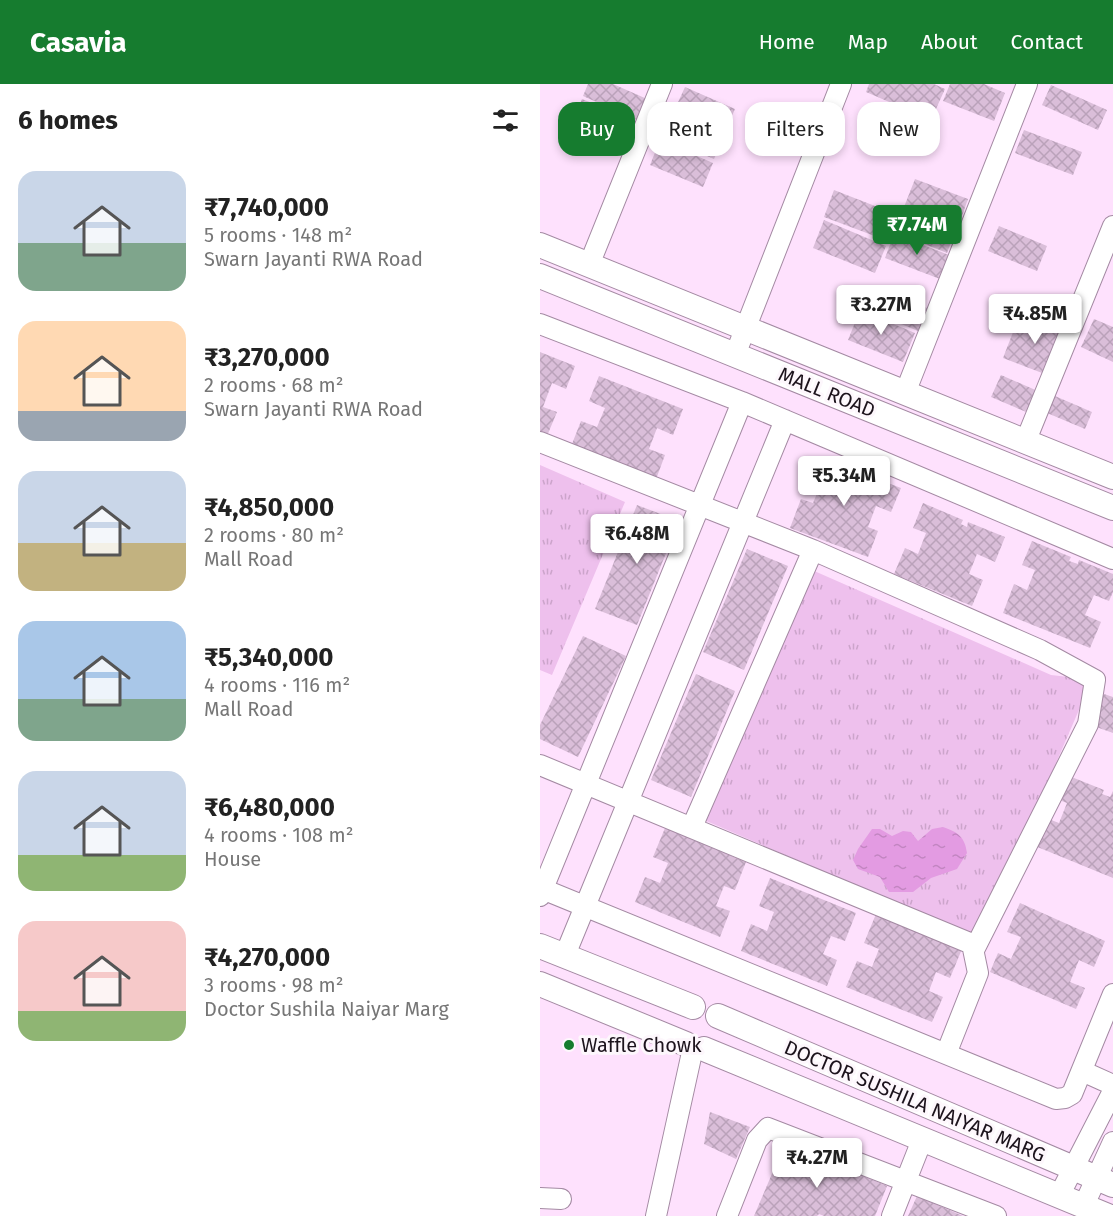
<!DOCTYPE html>
<meta charset="utf-8">
<style>
:root{--surface:#fff;--page:#f2f2f2;--text:#222;--muted:#767676;--accent:#167c2f}
body{margin:0;font-family:"Fira Sans",sans-serif;background:var(--page);color:var(--text);height:100vh;display:flex;flex-direction:column;font-size:22px;white-space:nowrap}
*{box-sizing:border-box;margin:0}
p{font-size:20px;color:var(--muted)}
.icon{flex:none;width:33px;height:33px;fill:none;stroke:currentColor;stroke-width:2;stroke-linecap:round;stroke-linejoin:round}
.map{position:relative;flex:1;overflow:hidden}
.side{display:flex;flex-direction:column;background:var(--surface);width:540px}
.side>*{flex:none}
.hud{position:absolute;left:18px;top:18px;width:465px;height:54px;display:flex;gap:12px}
.price{position:absolute;translate:-50% -51px;padding:0 14px;border-radius:6px;background:#fff;color:#222;font-size:20px;line-height:39px;filter:drop-shadow(0 2px 3px #0008)}
.price::after{content:'';position:absolute;left:50%;top:36px;width:18px;height:14px;margin-left:-9px;background:inherit;clip-path:polygon(0 0,100% 0,50% 100%)}
.price.selected{background:var(--accent);color:#fff}
ul{padding:0;list-style:none}
li{display:flex;align-items:center;gap:18px;height:150px;padding:0 18px}
li span{display:grid;place-items:center;flex:none;width:168px;height:120px;border-radius:18px;color:#555}
li>.icon{margin-inline-start:auto}
span .icon{width:72px;height:72px;fill:#fffc;stroke-width:1}
li b{font-size:26px}
h2{display:flex;justify-content:space-between;align-items:center;height:72px;padding:0 18px;font-size:26px}
.tag{padding:0 21px;border-radius:18px;background:var(--surface);box-shadow:0 3px 9px #0003;font-size:21px;line-height:54px}
.tag.selected{background:var(--accent);color:#fff}
header{display:flex;align-items:center;gap:36px;box-sizing:border-box;height:84px;padding:0 30px;background:var(--accent);color:#fff}
header strong{font-size:28px}
nav{display:flex;gap:33px;margin-inline-start:auto;font-size:21px}
main{display:flex;flex:1;min-height:0}
.map>svg:first-child{display:block}
.park{fill:url(#park-tufts)}
.water{fill:url(#water-ripples)}
.building{fill:url(#building-cross-hatch)}
.lines{fill:none;stroke-linecap:round;stroke-linejoin:round}
.minor-casing{stroke:#a48aa3;stroke-width:22}
.tertiary-casing{stroke:#a48aa3;stroke-width:26}
.minor{stroke:#fff;stroke-width:20}
.tertiary{stroke:#fff;stroke-width:24}
.poi-dot{fill:#167c2f;stroke:#fdf7fc;stroke-width:2}
.labels{text-anchor:middle;dominant-baseline:central;stroke-width:6;stroke-linejoin:round;paint-order:stroke}
.street-label{font-size:20px;fill:#1c131c;stroke:#fdf7fc}
.poi-label{font-size:20px;fill:#1c131c;stroke:#fdf7fc;text-anchor:start}
</style>
<header>
<strong>Casavia</strong>
<nav><a>Home</a><a>Map</a><a>About</a><a>Contact</a></nav>
</header>
<main>
<section class="side">
<h2>6 homes<svg class="icon" aria-label="filters" viewBox="0 0 24 24"><path d="M4 7h16M4 17h16"/><circle cx="9" cy="7" r="2"/><circle cx="15" cy="17" r="2"/></svg></h2>
<ul>
<li><span style="background:linear-gradient(#c9d6e8 60%,#7fa58c 0)"><svg class="icon" aria-label="home" viewBox="0 0 24 24"><path d="M3 11l9-7 9 7M6 9v11h12V9"/></svg></span><div><b>₹7,740,000</b><p>5 rooms · 148 m²</p><p>Swarn Jayanti RWA Road</p></div></li>
<li><span style="background:linear-gradient(#ffd9b3 75%,#9aa5b1 0)"><svg class="icon" aria-label="home" viewBox="0 0 24 24"><path d="M3 11l9-7 9 7M6 9v11h12V9"/></svg></span><div><b>₹3,270,000</b><p>2 rooms · 68 m²</p><p>Swarn Jayanti RWA Road</p></div></li>
<li><span style="background:linear-gradient(#c9d6e8 60%,#c2b280 0)"><svg class="icon" aria-label="home" viewBox="0 0 24 24"><path d="M3 11l9-7 9 7M6 9v11h12V9"/></svg></span><div><b>₹4,850,000</b><p>2 rooms · 80 m²</p><p>Mall Road</p></div></li>
<li><span style="background:linear-gradient(#a9c7e8 65%,#7fa58c 0)"><svg class="icon" aria-label="home" viewBox="0 0 24 24"><path d="M3 11l9-7 9 7M6 9v11h12V9"/></svg></span><div><b>₹5,340,000</b><p>4 rooms · 116 m²</p><p>Mall Road</p></div></li>
<li><span style="background:linear-gradient(#c9d6e8 70%,#8fb573 0)"><svg class="icon" aria-label="home" viewBox="0 0 24 24"><path d="M3 11l9-7 9 7M6 9v11h12V9"/></svg></span><div><b>₹6,480,000</b><p>4 rooms · 108 m²</p><p>House</p></div></li>
<li><span style="background:linear-gradient(#f6c9c9 75%,#8fb573 0)"><svg class="icon" aria-label="home" viewBox="0 0 24 24"><path d="M3 11l9-7 9 7M6 9v11h12V9"/></svg></span><div><b>₹4,270,000</b><p>3 rooms · 98 m²</p><p>Doctor Sushila Naiyar Marg</p></div></li>
</ul>
</section>
<div class="map">
<svg width="573" height="1132" viewBox="0 0 573 1132">
<defs>
<pattern id="park-tufts" width="24" height="20" patternUnits="userSpaceOnUse" patternTransform="scale(1.5)"><rect width="24" height="20" fill="#eec0ed"/><path d="M3 7l-1-3M5 7V3M7 7l1-3M15 17l-1-3M17 17v-4M19 17l1-3" fill="none" stroke="#cca4cb"/></pattern>
<pattern id="water-ripples" width="26" height="14" patternUnits="userSpaceOnUse" patternTransform="scale(1.5)"><rect width="26" height="14" fill="#e39be2"/><path d="M2 4q2-2 4 0t4 0M15 11q2-2 4 0t4 0" fill="none" stroke="#c285c1"/></pattern>
<pattern id="building-cross-hatch" width="8" height="8" patternUnits="userSpaceOnUse" patternTransform="scale(1.5)"><rect width="8" height="8" fill="#dabed9"/><path d="M0 0l8 8M0 8l8-8" fill="none" stroke="#baa2ba"/></pattern>
</defs>
<rect width="100%" height="100%" fill="#fee1fd"/>
<!-- park -->
<path class="park" d="M0,381L85,418L12,591L0,586Z
M272,486L511,591L555,596L548,605L440,855L164,736Z"/>
<!-- water -->
<path class="water" d="M403,743C418,748 425,753 427,769L417,785L391,794L373,808H349L340,793L318,785L313,776L318,765L332,745H340L352,752L363,747L371,748L378,757L392,745Z"/>
<!-- building -->
<path class="building" d="M48,0H73L107,15L97,36L43,12Z
M329,0H394L405,5L391,36L326,8Z
M410,0H444L465,9L454,37L403,17Z
M511,1L567,26L558,46L502,21Z
M145,3L195,25L184,49L134,27Z
M42,15L95,36L85,59L32,38Z
M130,30L184,52L174,75L121,52Z
M484,46L542,68L533,91L475,69Z
M120,56L173,79L163,103L110,81Z
M375,95L428,115L418,143L364,123Z
M294,106L358,131L348,157L284,133Z
M365,124L416,145L407,169L355,148Z
M284,136L346,162L335,189L273,164Z
M459,142L507,162L497,187L448,167Z
M354,150L409,171L400,195L345,174Z
M335,202L387,224L378,247L325,225Z
M320,226L375,249L363,278L308,256Z
M480,230L527,248L510,292L463,274Z
M554,235L573,243V278L541,263Z
M0,268L35,282L26,305L12,299L3,323L17,328L7,352L0,350Z
M461,291L500,308L491,330L451,313Z
M59,292L143,325L133,351L117,344L109,365L125,371L115,398L30,365L41,337L57,343L65,324L49,317Z
M508,309L552,328L545,345L500,326Z
M280,373L317,387L315,392L322,395L324,390L361,404L351,428L336,422L328,443L338,447L328,473L250,444L261,415L273,419L281,400L271,397Z
M383,419L423,436L421,440L427,443L428,438L465,453L455,478L437,470L429,490L443,496L432,522L354,490L365,464L378,470L386,449L373,444Z
M97,421L139,437L97,541L55,525Z
M492,457L531,473L529,477L538,480L539,476L573,490V508L569,517L554,511L545,531L561,538L550,564L463,529L474,500L487,506L495,486L482,481Z
M207,465L248,482L204,586L163,568Z
M43,552L86,572L38,673L0,655V641Z
M156,590L195,607L151,713L111,696Z
M564,610L573,613V649L548,640Z
M524,690L564,706L562,710L570,713L573,707V794L495,762L506,734L519,739L527,719L514,714Z
M125,744L206,778L195,806L184,802L176,822L190,827L180,853L95,818L105,793L120,799L128,779L113,773Z
M230,794L316,829L305,857L291,852L283,870L297,876L287,902L201,867L211,840L227,847L234,828L219,822Z
M480,819L565,857L554,883L539,876L530,898L545,904L536,925L450,888L458,869L471,875L481,853L467,848Z
M336,830L422,865L410,894L396,888L389,907L403,913L392,938L306,903L317,877L332,883L339,865L324,859Z
M170,1028L210,1043L196,1075L164,1060Z
M245,1059L347,1102L335,1132H284L279,1130L277,1132H214Z
M377,1112L423,1132H368Z"/>
<g class="lines">
<!-- minor casing -->
<g class="minor-casing">
<path id="minor" d="M49,181L122,0
M0,240L202,318L573,475
M195,271L301,0
M365,309L487,0
M486,356L573,142
M0,358L273,466L500,566L555,596L548,640L434,866
M0,681L432,860L438,889L406,970
M152,743L273,466
M0,804L516,1015L525,1014L532,1010L573,910
M0,812L202,318
M25,871L245,336
M542,987L573,1001
M520,1110L573,1007
M0,1114L21,1115
M544,1121L573,1058
M116,1132L153,964
M187,1132L217,1056L228,1044L456,1132
M352,1132L382,1056"/>
</g>
<!-- tertiary casing -->
<g class="tertiary-casing">
<path id="tertiary" d="M0,161L573,393
M0,192L573,424
M0,862L153,923
M0,900L146,960
M178,932L573,1101
M164,965L568,1132"/>
</g>
<!-- minor -->
<use href="#minor" class="minor"/>
<!-- tertiary -->
<use href="#tertiary" class="tertiary"/>
</g>
<!-- markers -->
<circle class="poi-dot" cx="29" cy="961" r="6"/>
<g class="labels">
<!-- street labels -->
<g class="street-label">
<text transform="translate(287 308) rotate(22)">MALL ROAD</text>
<text transform="translate(375 1017) rotate(23)">DOCTOR SUSHILA NAIYAR MARG</text>
</g>
<!-- poi labels -->
<g class="poi-label">
<text x="41" y="961">Waffle Chowk</text>
</g>
</g>
</svg>
<b class="price selected" style="left:377px;top:172px">₹7.74M</b>
<b class="price" style="left:341px;top:252px">₹3.27M</b>
<b class="price" style="left:495px;top:261px">₹4.85M</b>
<b class="price" style="left:304px;top:423px">₹5.34M</b>
<b class="price" style="left:97px;top:481px">₹6.48M</b>
<b class="price" style="left:277px;top:1105px">₹4.27M</b>
<div class="hud">
<a class="tag selected">Buy</a>
<a class="tag">Rent</a>
<a class="tag">Filters</a>
<a class="tag">New</a>
</div>
</div>
</main>
